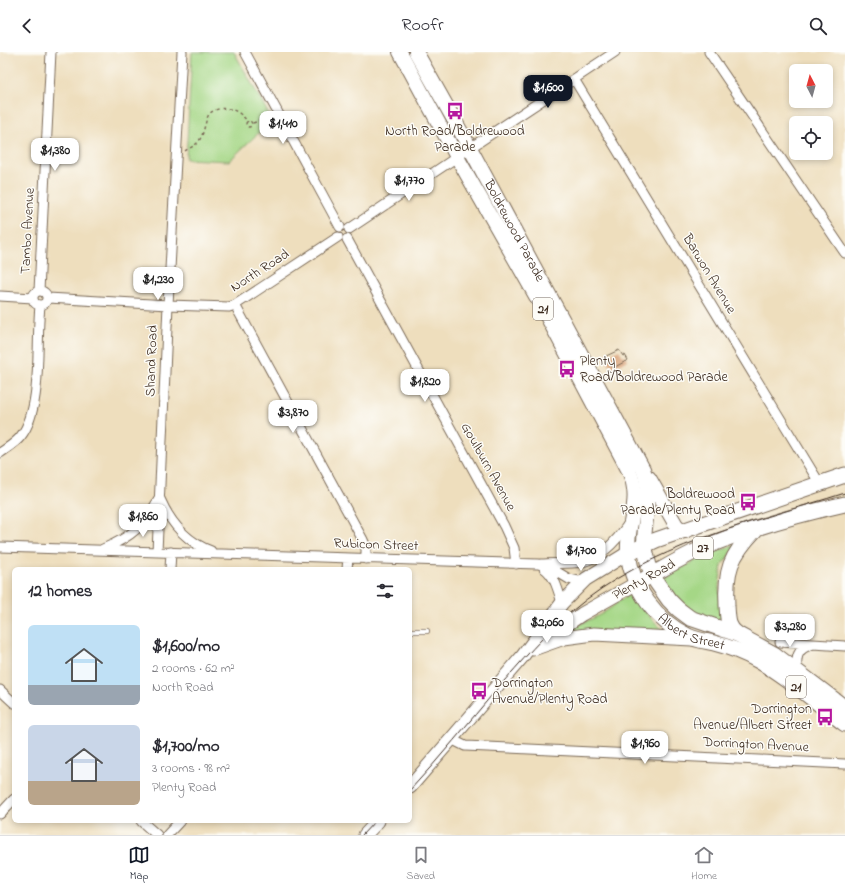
<!DOCTYPE html>
<meta charset="utf-8">
<style>
:root{--surface:#fff;--page:#f7f7f7;--text:#2b2b33;--muted:#7c7c81;--line:#e1e1e2;--accent:#111827}
body{margin:0;font-family:"Indie Flower",sans-serif;background:var(--page);color:var(--text);height:100vh;display:flex;flex-direction:column;font-size:15px;white-space:nowrap}
*{box-sizing:border-box;margin:0}
p{font-size:13px;color:var(--muted)}
.icon{flex:none;width:22px;height:22px;fill:none;stroke:currentColor;stroke-width:2;stroke-linecap:round;stroke-linejoin:round}
.map{position:relative;flex:1;overflow:hidden}
.side{position:absolute;left:12px;top:515px;width:400px;height:256px;display:flex;flex-direction:column;background:var(--surface);border-radius:6px;box-shadow:0 2px 6px #0003}
.side>*{flex:none}
.needle{width:26px;rotate:354deg}
.controls{position:absolute;left:789px;top:12px;display:grid;gap:8px}
.controls a{display:grid;place-items:center;width:44px;height:44px;border-radius:6px;background:var(--surface);box-shadow:0 2px 6px #0003;font-size:20px}
.price{position:absolute;translate:-50% -34px;padding:0 9px;border-radius:8px;background:#fff;color:#222;font-size:13px;line-height:26px;filter:drop-shadow(0 1px 2px #0008)}
.price::after{content:'';position:absolute;left:50%;top:24px;width:12px;height:9px;margin-left:-6px;background:inherit;clip-path:polygon(0 0,100% 0,50% 100%)}
.price.active{background:var(--accent);color:#fff}
ul{padding:0;list-style:none}
li{display:flex;align-items:center;gap:12px;height:100px;padding:0 16px}
li span{display:grid;place-items:center;flex:none;width:112px;height:80px;border-radius:6px;color:#555}
li>.icon{margin-inline-start:auto}
span .icon{width:48px;height:48px;fill:#fffc;stroke-width:1}
li b{font-size:17px}
h2{display:flex;justify-content:space-between;align-items:center;height:48px;padding:0 16px;font-size:17px}
header{display:flex;justify-content:space-between;align-items:center;height:52px;padding:0 16px;background:var(--surface);font-size:18px;font-weight:600}
.tab-bar{display:flex;justify-content:space-around;align-items:center;height:56px;border-top:1px solid var(--line);background:var(--surface);font-size:11px;color:var(--muted)}
.tab-bar a{display:grid;justify-items:center;gap:2px}
.tab-bar .active{color:var(--accent)}
.map>svg:first-child{display:block}
.green{fill:#a5d786;stroke:#708052}
.building{fill:#d69a6c}
.lines{fill:none;stroke-linecap:round;stroke-linejoin:round}
.service-casing{stroke:#7a6956;stroke-width:6}
.minor-casing{stroke:#7a6956;stroke-width:11}
.secondary-casing{stroke:#7a6956;stroke-width:15}
.primary-casing{stroke:#7a6956;stroke-width:16}
.trunk-casing{stroke:#7a6956;stroke-width:17}
.path{stroke:#7a6956;stroke-width:1.5;stroke-dasharray:3 3;stroke-linecap:butt}
.service{stroke:#fff;stroke-width:4.5}
.minor{stroke:#fff;stroke-width:9}
.secondary{stroke:#fff;stroke-width:13}
.primary{stroke:#fff;stroke-width:14}
.trunk{stroke:#fff;stroke-width:15}
.tram{stroke:#3b2a1e;stroke-width:1}
.labels{text-anchor:middle;dominant-baseline:central;stroke-width:3;stroke-linejoin:round;paint-order:stroke}
.shield{fill:#fdfcf7;stroke:#75695f;stroke-width:1}
.shield-label{font-size:13px;font-weight:bold;fill:#3b2a1e}
.poi-label{font-size:14px;fill:#3b2a1e;stroke:#fdfcf7;text-anchor:start}
.street-label{font-size:14px;fill:#3b2a1e;stroke:#fdfcf7}
</style>
<header><svg class="icon" aria-label="back" viewBox="0 0 24 24"><path d="M15 5l-7 7 7 7"/></svg>Roofr<svg class="icon" aria-label="search" viewBox="0 0 24 24"><circle cx="10" cy="10" r="6"/><path d="M15 15l6 6"/></svg></header>
<div class="map">
<svg width="845" height="783" viewBox="0 0 845 783">
<rect width="100%" height="100%" fill="#fdfcf7"/>
<filter id="ink" filterUnits="userSpaceOnUse"><feTurbulence type="fractalNoise" baseFrequency=".025" numOctaves="2"/><feDisplacementMap in="SourceGraphic" scale="8" xChannelSelector="R" yChannelSelector="G"/><feConvolveMatrix kernelMatrix="1 2 1 2 8 2 1 2 1" color-interpolation-filters="sRGB"/></filter>
<filter id="wash" filterUnits="userSpaceOnUse"><feTurbulence type="fractalNoise" baseFrequency=".012" numOctaves="4" result="noise"/><feDisplacementMap in="SourceGraphic" scale="16" xChannelSelector="R" yChannelSelector="G"/><feGaussianBlur stdDeviation="0.9" result="paint"/><feColorMatrix in="noise" values="0 0 0 0 0 0 0 0 0 0 0 0 0 0 0 0 0 1.4 0 .05"/><feComposite in="paint" operator="in"/></filter>
<g filter="url(#wash)">
<rect width="100%" height="100%" fill="#eedebd"/>
<!-- green -->
<path class="green" d="M192,0H234L272,68L229,109L186,107Z
M733,494H737L722,513L719,535L722,573L694,562L671,540L663,526L706,503Z
M629,543L632,547L636,545L650,565L665,580L566,579C578,572 591,568 603,561C613,555 619,548 629,543Z"/>
<g id="blocks">
<!-- building -->
<path class="building" d="M619,298L623,304L625,303L628,308L613,316L610,312L609,313L604,305Z"/>
</g>
</g>
<g filter="url(#ink)">
<use href="#blocks" fill-opacity="0" stroke="#7a6956" stroke-width="1"/>
<g class="lines">
<!-- service casing -->
<g class="service-casing">
<path id="service" d="M410,579H427"/>
</g>
<!-- minor casing -->
<g class="minor-casing">
<path id="minor" d="M245,0L340,175
M709,0L845,201
M574,27L820,432
M349,177L451,109L470,96L615,0
M347,187L504,474L514,496L516,512
M33 246a7 7 0 1 1 14 0a7 7 0 1 1-14 0Z
M39,239L51,0
M0,244L33,246
M48,246L168,253L229,255L235,253L338,185
M235,253L363,488L366,495V507
M0,401C7,396 16,391 21,384C43,356 36,289 40,254
M160,447C170,470 187,490 211,499
M0,495L538,512L549,515L569,527L583,530
M103,497C133,484 143,474 159,447
M157,500L168,253L182,0
M541,512C554,511 569,512 582,510C601,506 618,487 629,471
M544,516C555,524 558,538 562,551
M170,517L171,500
M347,517L348,506
M780,590L845,594
M797,619C796,605 797,597 811,593
M0,638L14,651
M451,687L465,694L845,712
M0,762L14,747
M141,769L157,783
M167,783L180,769"/>
</g>
<!-- secondary casing -->
<g class="secondary-casing">
<path id="secondary" d="M543,589L582,562L637,531
M533,597L564,586L594,582L692,587
M410,735L522,605L562,551L586,527L628,501
M365,783L378,769"/>
</g>
<!-- primary casing -->
<g class="primary-casing">
<g id="primary">
<path d="M400,0L457,105L540,251L629,419C643,450 626,470 628,501"/>
<path id="s1" d="M416,0L470,96L643,417C653,442 644,467 644,493"/>
<path d="M649,426L676,473L680,477L685,479"/>
</g>
</g>
<!-- trunk casing -->
<g class="trunk-casing">
<g id="trunk">
<path id="s2" d="M845,423L656,488L628,501C632,536 656,569 688,584C696,588 705,589 714,591C730,595 745,601 759,609C789,626 817,651 845,672"/>
<path d="M644,493L649,514L657,531L669,548L678,557L690,566L737,582L774,602L845,656"/>
<path d="M645,527C663,517 680,506 699,498C745,477 796,463 845,452"/>
<path d="M737,582C727,575 728,566 727,554C725,519 730,504 755,478"/>
</g>
</g>
<!-- path -->
<path class="path" d="M246 72a3 3 0 1 1 6 0a3 3 0 1 1-6 0Z
M253,71L269,65
M185,99C189,96 195,94 198,90C204,83 204,73 208,64C212,56 226,55 233,58C239,60 244,65 248,70"/>
<!-- service -->
<use href="#service" class="service"/>
<!-- minor -->
<use href="#minor" class="minor"/>
<!-- secondary -->
<use href="#secondary" class="secondary"/>
<!-- primary -->
<use href="#primary" class="primary"/>
<!-- trunk -->
<use href="#trunk" class="trunk"/>
<!-- tram -->
<path class="tram" d="M410,738C440,706 468,671 497,637C521,610 544,582 572,559C649,493 751,471 845,441
M362,783L375,769"/>
</g>
</g>
<!-- icons -->
<defs>
<g id="bus-bare" transform="scale(1.38)"><path d="M-5-6H5V4H4V6H2V4H-2V6H-4V4H-5ZM-3.5-4V0h7V-4ZM-3.5 1.2v1.5H-2V1.2ZM2 1.2v1.5H3.5V1.2Z" fill="#b5179e" stroke="#fdfcf7" stroke-width="2.5" paint-order="stroke"/></g>
</defs>
<g fill-rule="evenodd">
<use href="#bus-bare" x="455" y="59"/>
<use href="#bus-bare" x="567" y="317"/>
<use href="#bus-bare" x="748" y="450"/>
<use href="#bus-bare" x="479" y="639"/>
<use href="#bus-bare" x="825" y="665"/>
</g>
<g class="labels">
<!-- shield labels -->
<g class="shield">
<rect x="533" y="246" width="20" height="22" rx="3"/>
<rect x="693" y="485" width="20" height="22" rx="3"/>
<rect x="786" y="624" width="20" height="22" rx="3"/>
</g>
<g class="shield-label">
<text x="543" y="257">21</text>
<text x="703" y="496">27</text>
<text x="796" y="635">21</text>
</g>
<!-- poi labels -->
<g class="poi-label">
<text x="455" y="79" text-anchor="middle">North Road/Boldrewood<tspan x="455" dy="16">Parade</tspan></text>
<text x="580" y="309">Plenty<tspan x="580" dy="16">Road/Boldrewood Parade</tspan></text>
<text x="735" y="442" text-anchor="end">Boldrewood<tspan x="735" dy="16">Parade/Plenty Road</tspan></text>
<text x="492" y="631">Dorrington<tspan x="492" dy="16">Avenue/Plenty Road</tspan></text>
<text x="812" y="657" text-anchor="end">Dorrington<tspan x="812" dy="16">Avenue/Albert Street</tspan></text>
</g>
<!-- street labels -->
<g class="street-label">
<text transform="translate(28 179) rotate(-87)">Tambo Avenue</text>
<text stroke="none"><textPath href="#s1" startOffset="204">Boldrewood Parade</textPath></text>
<text transform="translate(260 219) rotate(-33)">North Road</text>
<text transform="translate(709 222) rotate(59)">Barwon Avenue</text>
<text transform="translate(152 309) rotate(-88)">Shand Road</text>
<text transform="translate(488 415) rotate(61)">Goulburn Avenue</text>
<text transform="translate(376 493) rotate(2)">Rubicon Street</text>
<text transform="translate(644 528) rotate(-29)">Plenty Road</text>
<text stroke="none"><textPath href="#s2" startOffset="339">Albert Street</textPath></text>
<text transform="translate(756 693) rotate(3)">Dorrington Avenue</text>
</g>
</g>
</svg>
<div class="controls">
<a><svg class="needle" viewBox="-14 -14 28 28"><path d="M0-13l5 13h-10z" fill="#e53935"/><path d="M0 13l5-13h-10z" fill="#7c7c81"/></svg></a>
<a><svg class="icon" aria-label="locate" viewBox="0 0 24 24"><circle cx="12" cy="12" r="6"/><path d="M12 2v4M12 18v4M2 12h4M18 12h4"/></svg></a>
</div>
<b class="price active" style="left:548px;top:57px">$1,600</b>
<b class="price" style="left:283px;top:93px">$1,410</b>
<b class="price" style="left:55px;top:120px">$1,380</b>
<b class="price" style="left:409px;top:150px">$1,770</b>
<b class="price" style="left:158px;top:249px">$1,230</b>
<b class="price" style="left:425px;top:351px">$1,820</b>
<b class="price" style="left:293px;top:382px">$3,870</b>
<b class="price" style="left:143px;top:486px">$1,860</b>
<b class="price" style="left:581px;top:520px">$1,700</b>
<b class="price" style="left:547px;top:592px">$2,060</b>
<b class="price" style="left:790px;top:596px">$3,280</b>
<b class="price" style="left:645px;top:713px">$1,960</b>
<section class="side">
<h2>12 homes<svg class="icon" aria-label="filters" viewBox="0 0 24 24"><path d="M4 7h16M4 17h16"/><circle cx="9" cy="7" r="2"/><circle cx="15" cy="17" r="2"/></svg></h2>
<ul>
<li><span style="background:linear-gradient(#bfe0f5 75%,#9aa5b1 0)"><svg class="icon" aria-label="home" viewBox="0 0 24 24"><path d="M3 11l9-7 9 7M6 9v11h12V9"/></svg></span><div><b>$1,600/mo</b><p>2 rooms · 62 m²</p><p>North Road</p></div></li>
<li><span style="background:linear-gradient(#c9d6e8 70%,#b9a48a 0)"><svg class="icon" aria-label="home" viewBox="0 0 24 24"><path d="M3 11l9-7 9 7M6 9v11h12V9"/></svg></span><div><b>$1,700/mo</b><p>3 rooms · 98 m²</p><p>Plenty Road</p></div></li>
</ul>
</section>
</div>
<nav class="tab-bar">
<a class="active"><svg class="icon" aria-label="map" viewBox="0 0 24 24"><path d="M3 6l6-2 6 2 6-2v14l-6 2-6-2-6 2zM9 4v14M15 6v14"/></svg>Map</a>
<a><svg class="icon" aria-label="saved" viewBox="0 0 24 24"><path d="M7 4h10v16l-5-4-5 4z"/></svg>Saved</a>
<a><svg class="icon" aria-label="home" viewBox="0 0 24 24"><path d="M3 11l9-7 9 7M6 9v11h12V9"/></svg>Home</a>
</nav>
